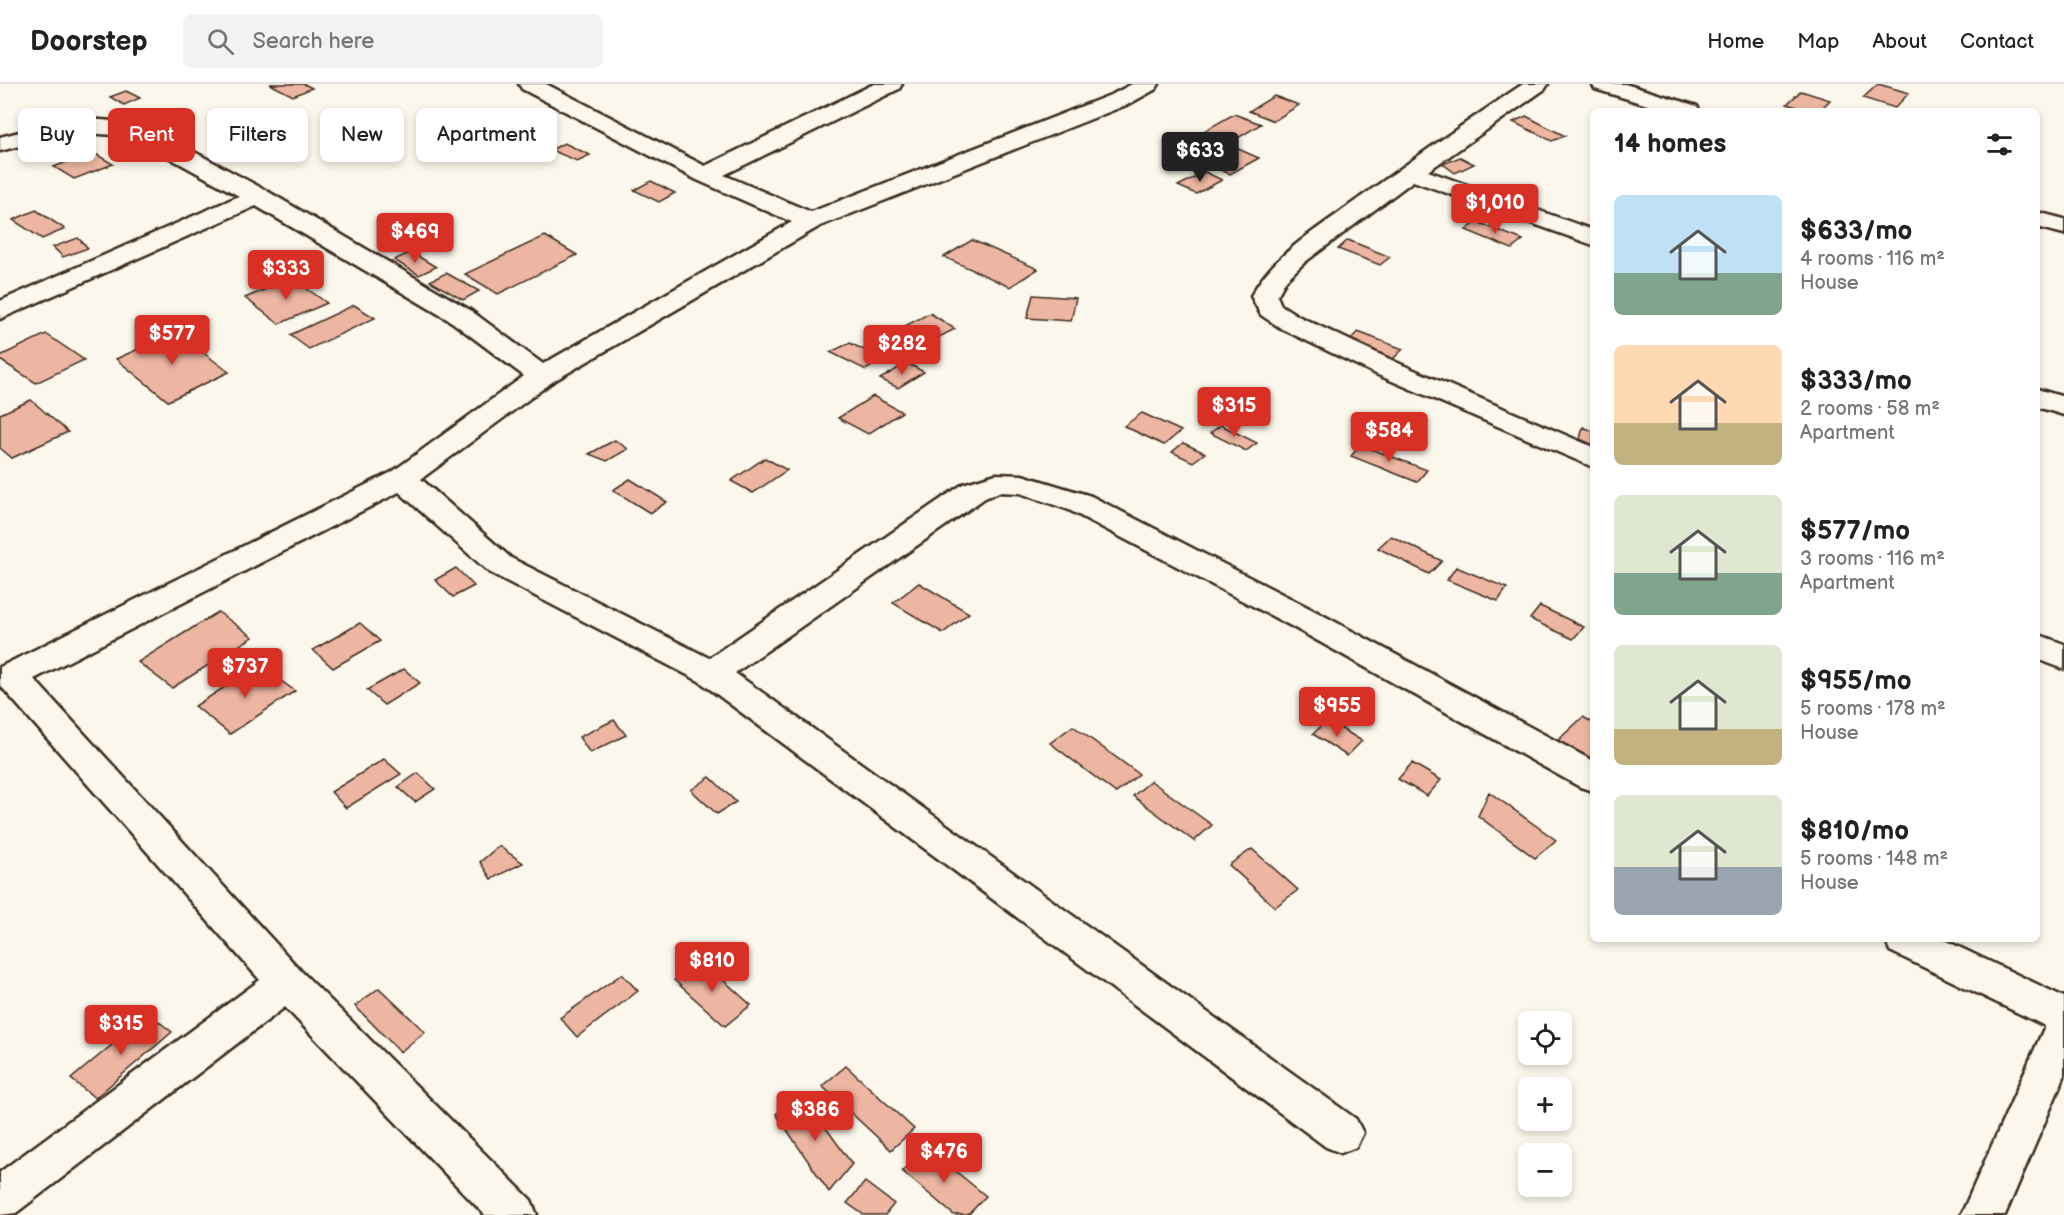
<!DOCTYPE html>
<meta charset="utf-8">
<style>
:root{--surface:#fff;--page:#f2f2f2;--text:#222;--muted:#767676;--line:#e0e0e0;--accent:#d93025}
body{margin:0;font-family:"Balsamiq Sans",sans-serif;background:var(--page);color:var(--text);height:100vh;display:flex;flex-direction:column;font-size:22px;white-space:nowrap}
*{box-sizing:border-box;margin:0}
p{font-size:20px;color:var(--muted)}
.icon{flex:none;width:33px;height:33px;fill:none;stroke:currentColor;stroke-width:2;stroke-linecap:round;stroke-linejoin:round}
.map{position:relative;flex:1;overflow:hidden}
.details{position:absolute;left:1590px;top:24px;width:450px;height:834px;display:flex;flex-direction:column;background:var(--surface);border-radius:9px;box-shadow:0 3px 9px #0003}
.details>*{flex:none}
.banner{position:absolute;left:18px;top:24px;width:570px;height:54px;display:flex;gap:12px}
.controls{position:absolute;left:1518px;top:927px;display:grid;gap:12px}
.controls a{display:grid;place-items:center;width:54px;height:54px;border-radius:9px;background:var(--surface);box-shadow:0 3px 9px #0003;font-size:30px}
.price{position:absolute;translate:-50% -51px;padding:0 14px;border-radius:6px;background:var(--accent);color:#fff;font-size:20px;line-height:39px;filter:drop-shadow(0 2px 3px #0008)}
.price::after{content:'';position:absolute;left:50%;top:36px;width:18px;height:14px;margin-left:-9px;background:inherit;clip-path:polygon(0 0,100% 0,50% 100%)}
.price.current{background:#222;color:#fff}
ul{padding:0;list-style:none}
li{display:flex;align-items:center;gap:18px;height:150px;padding:0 24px}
li span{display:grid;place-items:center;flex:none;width:168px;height:120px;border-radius:9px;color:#555}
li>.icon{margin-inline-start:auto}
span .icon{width:72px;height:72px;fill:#fffc;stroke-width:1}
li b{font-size:26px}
h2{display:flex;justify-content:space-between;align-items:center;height:72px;padding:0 24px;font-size:26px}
.chip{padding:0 21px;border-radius:9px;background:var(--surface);box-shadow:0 3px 9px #0003;font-size:21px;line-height:54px}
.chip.current{background:var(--accent);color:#fff}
header{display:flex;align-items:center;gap:36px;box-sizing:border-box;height:84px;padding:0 30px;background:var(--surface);border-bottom:2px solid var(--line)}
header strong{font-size:28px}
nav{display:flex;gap:33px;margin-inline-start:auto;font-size:21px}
.search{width:420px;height:54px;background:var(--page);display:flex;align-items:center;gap:15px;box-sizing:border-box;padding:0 21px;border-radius:9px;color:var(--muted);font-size:22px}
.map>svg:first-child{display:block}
.building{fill:#edb6a2;stroke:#3b2a1e;stroke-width:1.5}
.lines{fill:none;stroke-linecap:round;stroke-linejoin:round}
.minor-casing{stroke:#3b2a1e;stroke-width:5}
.minor{fill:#fbf7ec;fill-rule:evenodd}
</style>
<header>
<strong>Doorstep</strong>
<div class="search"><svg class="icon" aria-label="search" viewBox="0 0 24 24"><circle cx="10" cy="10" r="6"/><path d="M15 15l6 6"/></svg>Search here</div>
<nav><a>Home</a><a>Map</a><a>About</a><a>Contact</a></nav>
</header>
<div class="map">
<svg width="2064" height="1131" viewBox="0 0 2064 1131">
<rect width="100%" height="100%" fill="#fbf7ec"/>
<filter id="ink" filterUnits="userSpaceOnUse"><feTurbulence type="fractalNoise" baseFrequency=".0167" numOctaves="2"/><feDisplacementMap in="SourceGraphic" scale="12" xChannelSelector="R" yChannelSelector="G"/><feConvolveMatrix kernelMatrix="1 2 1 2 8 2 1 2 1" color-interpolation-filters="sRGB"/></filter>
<g filter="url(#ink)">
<!-- building -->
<path class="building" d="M270,0H304L312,4L293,12Z
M1878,0L1909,9L1895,24L1863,14Z
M126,7L140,14L124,21L110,13Z
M1801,7L1830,16L1819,27H1809L1787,20Z
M1274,12L1299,21L1274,37L1249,27Z
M352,26L381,40L364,47L335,34Z
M1234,30L1261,40L1199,78L1179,70L1212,50L1204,47Z
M1526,32L1565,52L1552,57L1513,38Z
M361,56L388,68L375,75L348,62Z
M564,59L590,71L577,77L551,66Z
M1236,64L1259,74L1230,90L1208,81Z
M92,68L113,80L74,95L54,83Z
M1460,73L1474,80L1455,89L1443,80Z
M1205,88L1222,96L1196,110L1178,102Z
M651,97L675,109L659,118L634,106Z
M36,126L65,145L42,155L13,136Z
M1477,138L1523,156L1512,165L1466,146Z
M545,152L577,171L498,210L465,190Z
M78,154L88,164L63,173L53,163Z
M972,156L1038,185L1010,203L944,173Z
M1348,156L1390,173L1380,181L1338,165Z
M411,168L436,183L419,191L394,176Z
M446,189L479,207L463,216L430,197Z
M292,194L327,219L279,240L245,214Z
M1033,211L1076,214L1071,237L1027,234Z
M354,221L375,234L309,265L290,251Z
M930,229L955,245L918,264L893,248Z
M176,248L229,288L168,317L116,275Z
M1358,248L1403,265L1392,276L1347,258Z
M46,250L84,276L36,299L0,276V272Z
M850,259L883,275L866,286L830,268Z
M907,279L924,288L898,304L880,295Z
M873,312L902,328L868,350L838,334Z
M31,316L68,348L12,374L0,364V330Z
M1142,329L1181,347L1164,361L1124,342Z
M1221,341L1257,359L1246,367L1210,349Z
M1583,343L1593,347V361L1580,355Z
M615,356L628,365L607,377L589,370Z
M1183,359L1205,369L1193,378L1172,368Z
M1361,361L1427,386L1417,398L1351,372Z
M765,374L787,386L753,409L731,397Z
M630,395L667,418L650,429L613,406Z
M1391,452L1442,477L1429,490L1378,464Z
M1456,483L1507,504L1498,517L1447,496Z
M456,484L474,502L453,513L435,496Z
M919,499L969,529L943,549L893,519Z
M1540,522L1584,543L1573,555L1530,535Z
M218,528L253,553L172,604L138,578Z
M360,539L380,557L333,584L313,566Z
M259,581L295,607L230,650L195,622Z
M404,585L420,599L384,621L367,606Z
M1583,633L1593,639V682L1555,659Z
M614,636L626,651L590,669L579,653Z
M1327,636L1362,657L1347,672L1313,650Z
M1073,642L1139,690L1116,709L1050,659Z
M384,675L401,690L346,724L331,708Z
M1412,679L1441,696L1427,712L1398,695Z
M418,689L435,705L415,718L398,703Z
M710,693L736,718L717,730L691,706Z
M1151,697L1212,741L1194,757L1133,712Z
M1489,708L1556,756L1535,774L1478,732Z
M499,762L523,779L491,795L480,778Z
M1252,765L1298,806L1275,823L1229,781Z
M700,875L751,921L725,942L674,896Z
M622,890L638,907L577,953L560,934Z
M379,904L425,948L400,968L355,922Z
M149,930L172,948L95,1014L71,995Z
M846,982L914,1045L891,1066L822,1002Z
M803,1012L852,1080L829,1108L776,1030Z
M926,1063L986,1112L968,1131H954L902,1087Z
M865,1098L894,1120L885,1131H864L847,1119Z"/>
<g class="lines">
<!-- minor casing -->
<g class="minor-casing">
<path id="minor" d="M519,0H546L705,82L874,0H902L899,5L724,91L811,128L1113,10L1132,0H1159L1156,5L1129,20L820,142L552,298L421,395L511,474L709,574L963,400L996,390L1022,391L1091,412L1315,527L1593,677V707L1580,703L1293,543L1069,426L1020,409L999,408L985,414L735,589L1356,1035L1363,1049L1356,1063L1341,1069L1326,1063L699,597L489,488L399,408L34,595L301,887L531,1116L537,1131H485L285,923L16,1129L0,1131V1088L260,896L0,601V583L392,388L524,292L452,238L256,122L0,235V217L239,112L139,57L113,51L74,48L0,67V53L74,34L113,37L155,47L267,107L470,226L543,280L792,138L697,96L522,5Z
M1523,0H1548L1545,5L1428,87L1593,146V161L1413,97L1305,178L1286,196L1277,212L1281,221L1300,233L1398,279L1593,363V383L1378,291L1282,245L1261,231L1251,212C1272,172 1312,149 1347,123C1405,81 1463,40 1523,0Z
M1592,0H1625L1697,22L1700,27H1667L1595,5Z
M2037,128L2064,135V150L2037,143Z
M2037,305L2064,313V331L2037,323Z
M2037,550L2064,560V585L2037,575Z
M1885,855H1942L2064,913V993L2005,1131H1961L2045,942L1890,867Z"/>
</g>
<!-- minor -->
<use href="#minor" class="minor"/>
</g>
</g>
</svg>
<div class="controls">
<a><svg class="icon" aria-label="locate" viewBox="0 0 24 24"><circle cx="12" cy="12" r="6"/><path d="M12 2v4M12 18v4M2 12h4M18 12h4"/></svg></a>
<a>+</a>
<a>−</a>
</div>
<b class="price current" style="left:1200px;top:99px">$633</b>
<b class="price" style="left:1495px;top:151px">$1,010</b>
<b class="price" style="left:415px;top:180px">$469</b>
<b class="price" style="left:286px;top:217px">$333</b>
<b class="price" style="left:172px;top:282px">$577</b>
<b class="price" style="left:902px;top:292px">$282</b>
<b class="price" style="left:1234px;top:354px">$315</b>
<b class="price" style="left:1389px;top:379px">$584</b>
<b class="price" style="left:245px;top:615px">$737</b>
<b class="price" style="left:1337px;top:654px">$955</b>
<b class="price" style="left:712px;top:909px">$810</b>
<b class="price" style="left:121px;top:972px">$315</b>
<b class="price" style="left:815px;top:1058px">$386</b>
<b class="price" style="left:944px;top:1100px">$476</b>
<div class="banner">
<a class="chip">Buy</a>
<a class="chip current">Rent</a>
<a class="chip">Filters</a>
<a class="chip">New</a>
<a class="chip">Apartment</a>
</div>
<section class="details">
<h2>14 homes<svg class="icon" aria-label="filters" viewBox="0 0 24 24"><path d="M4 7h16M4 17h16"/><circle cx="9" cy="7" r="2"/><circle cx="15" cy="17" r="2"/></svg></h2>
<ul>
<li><span style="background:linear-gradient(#bfe0f5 65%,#7fa58c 0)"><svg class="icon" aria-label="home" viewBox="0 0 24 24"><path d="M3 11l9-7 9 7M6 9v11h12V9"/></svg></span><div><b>$633/mo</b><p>4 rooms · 116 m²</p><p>House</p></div></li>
<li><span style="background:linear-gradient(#ffd9b3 65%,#c2b280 0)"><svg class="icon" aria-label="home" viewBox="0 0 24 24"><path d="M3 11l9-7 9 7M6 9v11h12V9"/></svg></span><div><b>$333/mo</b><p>2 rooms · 58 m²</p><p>Apartment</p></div></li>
<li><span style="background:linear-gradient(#dfe7d0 65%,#7fa58c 0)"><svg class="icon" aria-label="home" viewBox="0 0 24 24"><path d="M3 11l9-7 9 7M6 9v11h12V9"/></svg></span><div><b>$577/mo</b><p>3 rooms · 116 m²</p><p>Apartment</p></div></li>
<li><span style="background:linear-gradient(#dfe7d0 70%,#c2b280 0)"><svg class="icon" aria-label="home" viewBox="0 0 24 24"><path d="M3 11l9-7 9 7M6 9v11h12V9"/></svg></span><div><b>$955/mo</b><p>5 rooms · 178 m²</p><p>House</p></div></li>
<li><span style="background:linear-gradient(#dfe7d0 60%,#9aa5b1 0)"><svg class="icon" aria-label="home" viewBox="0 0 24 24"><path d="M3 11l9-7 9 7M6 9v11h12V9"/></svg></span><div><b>$810/mo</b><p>5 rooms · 148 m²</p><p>House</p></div></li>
</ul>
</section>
</div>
